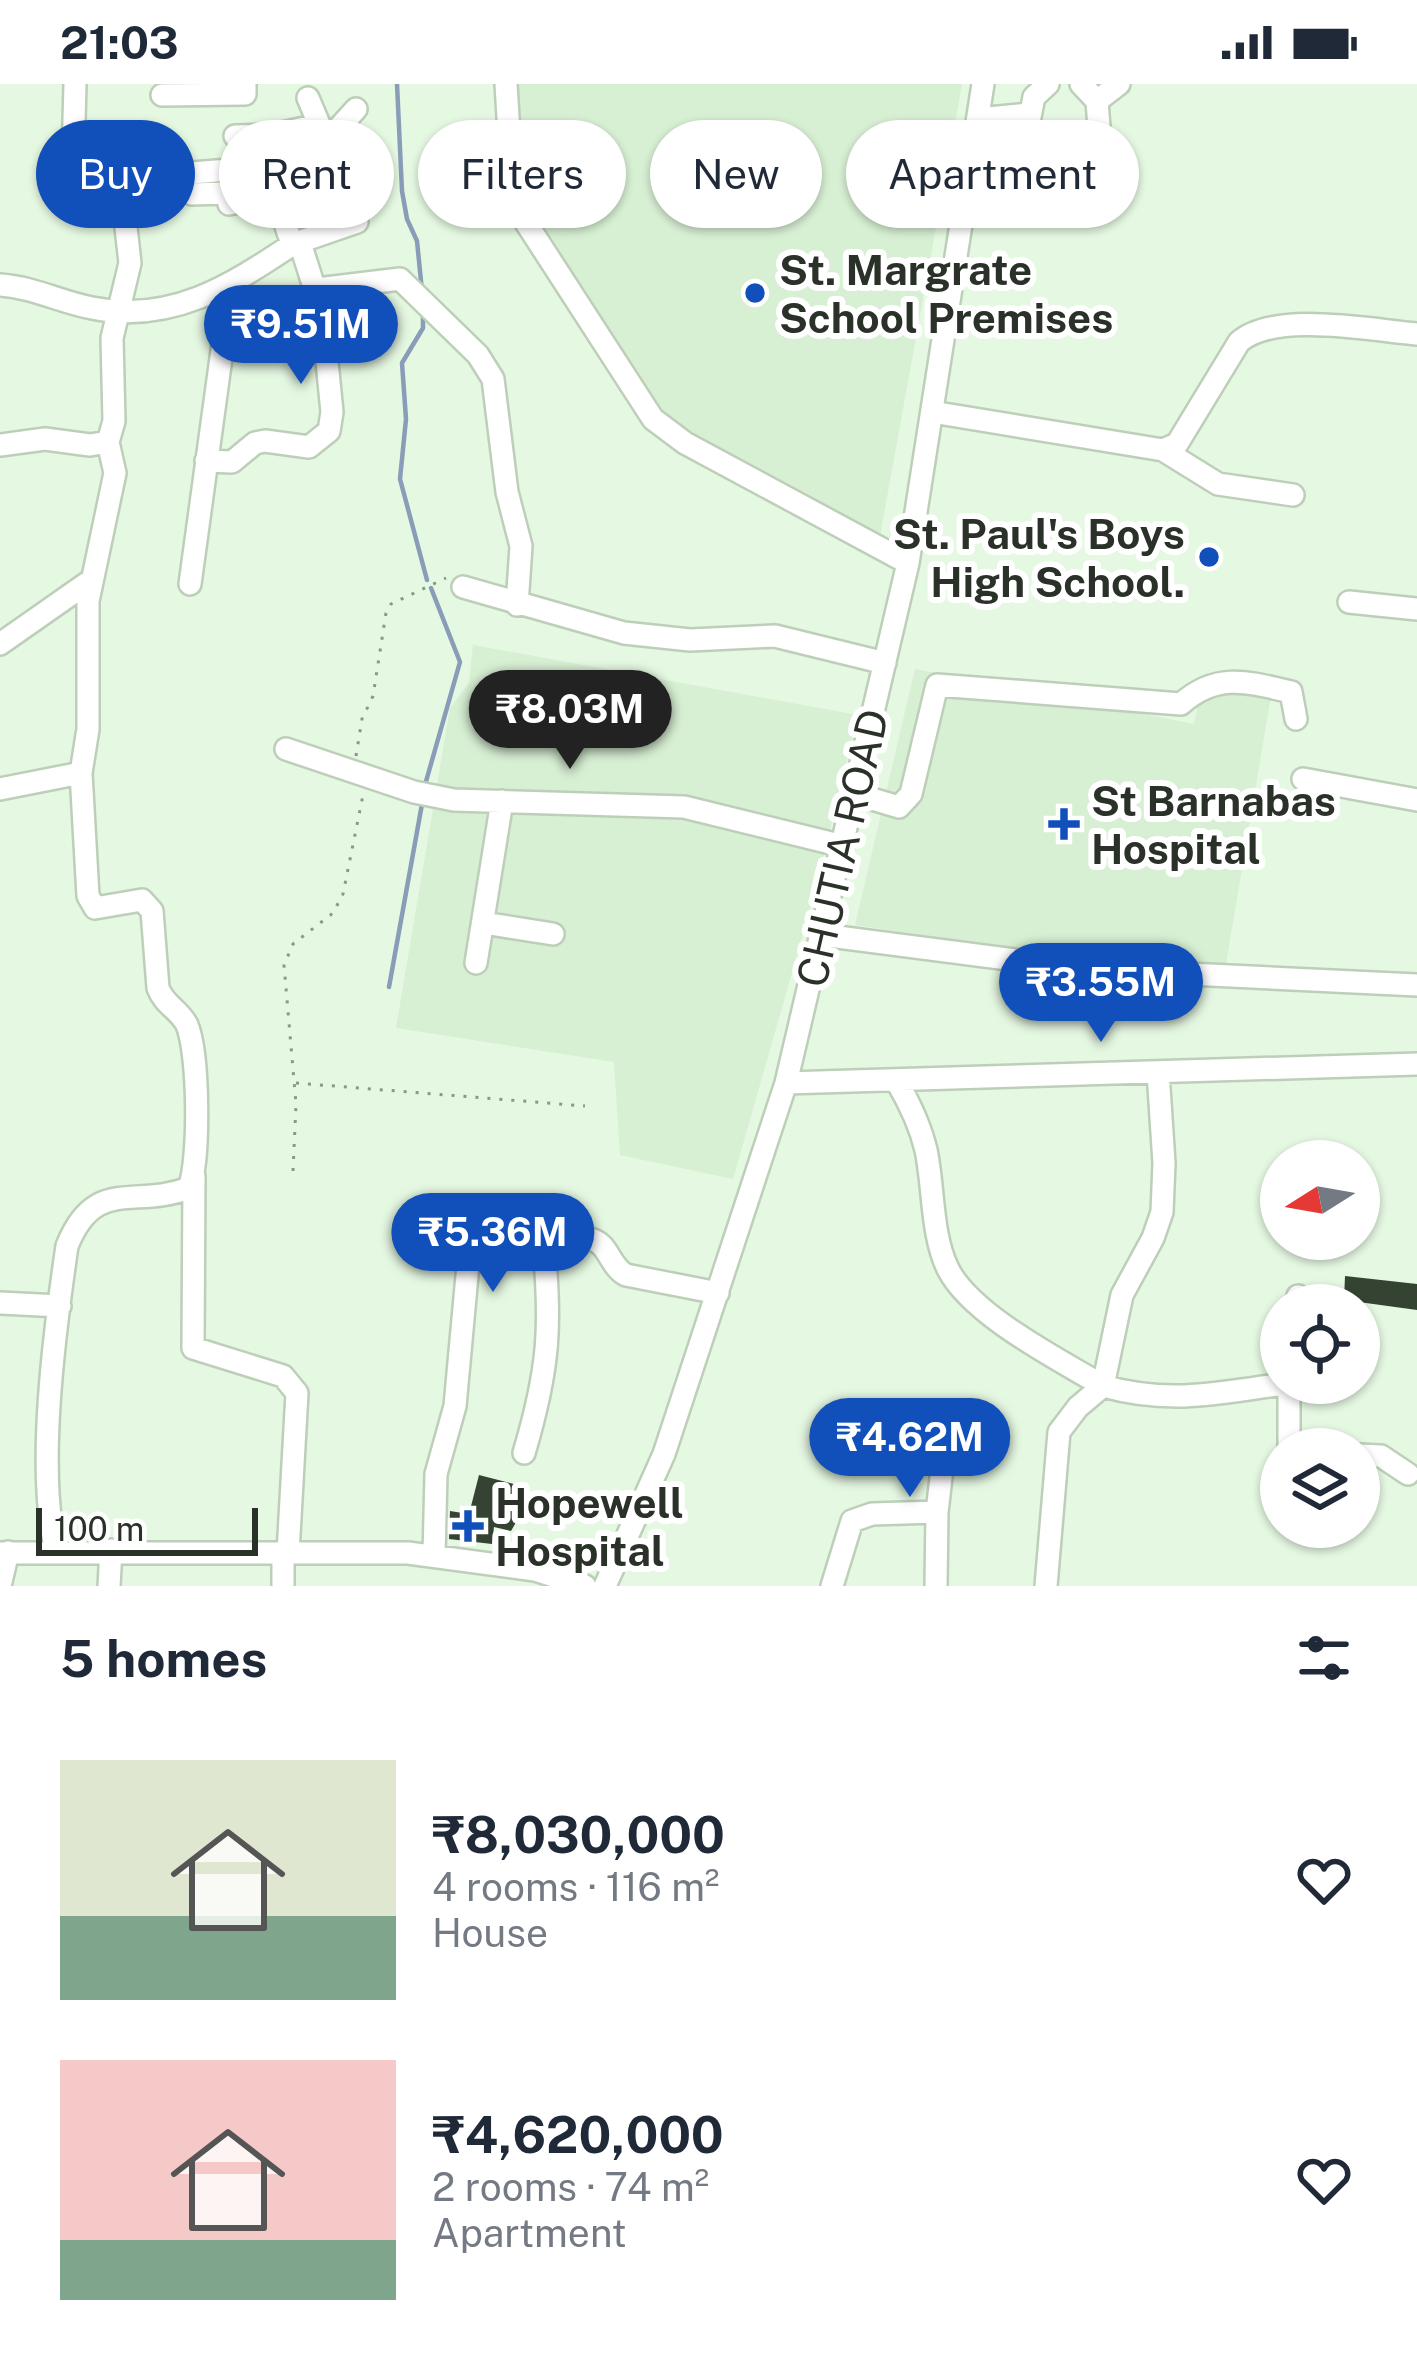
<!DOCTYPE html>
<meta charset="utf-8">
<style>
:root{--surface:#fff;--page:#f6f6f7;--text:#1f2937;--muted:#747a83;--accent:#1150bb}
body{margin:0;font-family:"Public Sans",sans-serif;background:var(--page);color:var(--text);height:100vh;display:flex;flex-direction:column;font-size:45px;white-space:nowrap}
*{box-sizing:border-box;margin:0}
p{font-size:39px;color:var(--muted)}
.icon{flex:none;width:66px;height:66px;fill:none;stroke:currentColor;stroke-width:2;stroke-linecap:round;stroke-linejoin:round}
.map{position:relative;height:1502px;overflow:hidden}
.drawer{display:flex;flex-direction:column;background:var(--surface);flex:1}
.drawer>*{flex:none}
.guide{position:absolute;left:36px;top:36px;width:1347px;height:108px;display:flex;gap:24px}
.needle{width:78px;rotate:259deg}
.controls{position:absolute;left:1260px;top:1056px;display:grid;gap:24px}
.controls a{display:grid;place-items:center;width:120px;height:120px;border-radius:50%;background:var(--surface);box-shadow:0 3px 9px #0004;font-size:60px}
.scale{position:absolute;left:36px;bottom:30px;width:222px;box-sizing:border-box;padding-left:12px;border:6px solid #2a3128;border-top:0;font-size:33px;line-height:42px;white-space:nowrap;color:#2a3128;-webkit-text-stroke:9px #fff;paint-order:stroke}
.price{position:absolute;translate:-50% -102px;padding:0 27px;border-radius:42px;background:var(--accent);color:#fff;font-size:39px;line-height:78px;filter:drop-shadow(0 3px 6px #0008)}
.price::after{content:'';position:absolute;left:50%;top:72px;width:36px;height:27px;margin-left:-18px;background:inherit;clip-path:polygon(0 0,100% 0,50% 100%)}
.price.current{background:#222;color:#fff}
ul{padding:0;list-style:none}
li{display:flex;align-items:center;gap:36px;height:300px;padding:0 60px}
li span{display:grid;place-items:center;flex:none;width:336px;height:240px;border-radius:0px;color:#555}
li>.icon{margin-inline-start:auto}
span .icon{width:144px;height:144px;fill:#fffc;stroke-width:1}
li b{font-size:51px}
h2{display:flex;justify-content:space-between;align-items:center;height:144px;padding:0 60px;font-size:51px}
.chip{padding:0 42px;border-radius:54px;background:var(--surface);box-shadow:0 3px 9px #0004;font-size:42px;line-height:108px}
.chip.current{background:var(--accent);color:#fff}
.status{display:flex;justify-content:space-between;align-items:center;height:84px;padding:0 60px;background:var(--surface);direction:ltr}
.status svg{height:33px;fill:currentColor}
.map>svg:first-child{display:block}
.built{fill:#d7efd3}
.lines{fill:none;stroke-linecap:round;stroke-linejoin:round}
.stream{stroke:#899db8;stroke-width:4.5}
.building{fill:#354432}
.minor-casing{stroke:#bdcfb9;stroke-width:26}
.path{stroke:#8a9888;stroke-width:3;stroke-dasharray:3 9;stroke-linecap:butt}
.minor{stroke:#fff;stroke-width:21}
.poi-dot{fill:#1150bb;stroke:#fff;stroke-width:4.5}
.labels{text-anchor:middle;dominant-baseline:central;stroke-width:12;stroke-linejoin:round;paint-order:stroke}
.poi-label{font-size:42px;font-weight:bold;fill:#2a3128;stroke:#fff;text-anchor:start}
.street-label{font-size:42px;fill:#2a3128;stroke:#fff}
</style>
<div class="status"><b>21:03</b><svg viewBox="0 0 49 12"><path d="M0 12V9h3v3zM5 12V6h3v6zM10 12V3h3v9zM15 12V0h3v12zM26 1h20v11H26zM47 4h2v5h-2z"/></svg></div>
<div class="map">
<svg width="1417" height="1502" viewBox="0 0 1417 1502">
<rect width="100%" height="100%" fill="#e5f8e2"/>
<!-- built -->
<path class="built" d="M514,0H962L880,452L682,366L529,122Z
M473,561L858,631L815,808L733,1095L620,1071L614,978L396,944L450,624L469,599Z
M915,585L1194,640L1201,603L1271,612L1226,880L1033,867L855,841Z"/>
<g class="lines">
<!-- stream -->
<path class="stream" d="M397,0L402,107L407,135L417,157L422,207
M423,230V244L402,279L406,335L400,395L427,496
M425,701L460,578L431,504
M389,903L422,720"/>
</g>
<!-- building -->
<path class="building" d="M1345,1192L1417,1200V1226L1344,1216Z
M479,1391L522,1402L530,1414L511,1447L494,1443L492,1460L449,1455L450,1427L469,1430Z"/>
<g class="lines">
<!-- minor casing -->
<g class="minor-casing">
<path id="minor" d="M506,0L512,99L521,131L653,335L685,359L908,479
M1048,0L1034,13L1029,38L1042,60C1065,74 1087,67 1099,43L1097,17L1081,0
M162,11L245,10V0
M308,14L324,52
M1097,17L1119,0
M978,35L1028,30
M235,52L273,51L318,41
M73,74L75,0
M167,91L291,81
M192,110L227,109L229,120L281,110
M301,162L302,157L357,138L342,86L323,62
M0,201C33,203 60,218 92,224C171,240 230,202 293,160
M317,205L400,195L478,271L493,295L507,408L521,462L517,521
M932,328L1163,366L1177,360L1239,258C1274,227 1370,246 1417,250
M0,361L45,355L90,361L108,358L114,337L112,254L130,179L121,99
M1163,366L1218,400L1293,411
M206,377L232,378L255,359L265,357L309,363L329,347L332,328L322,228L301,162L293,160C280,134 278,107 291,81L316,69L356,25
M190,500L231,201
M463,503L624,549L690,556L775,552L885,579
M1349,518L1417,525
M0,560L90,497
M286,665L414,708L454,716L684,723L843,762
M1303,695L1417,716
M0,705L81,689
M855,710L899,723L911,710L937,601L1181,620C1217,588 1248,598 1291,608L1296,635
M483,839L553,850
M822,851L1085,885L1417,901
M476,879L502,717
M897,998C910,1020 920,1041 926,1066C934,1104 931,1150 948,1185C971,1231 1058,1275 1103,1302C1171,1321 1220,1309 1289,1299
M786,999L1417,980
M194,1092L193,1264L283,1292L297,1309L288,1469
M0,1219L60,1222
M1297,1221L1298,1212
M1289,1299V1365
M524,1369C549,1285 552,1241 543,1154
M1359,1371L1381,1372L1408,1390
M0,1469H408L535,1486L585,1502
M57,1469C35,1392 55,1244 67,1162C95,1092 134,1125 189,1104C200,1076 199,970 187,941C180,926 164,921 158,904L152,827L142,816L95,824L88,812L81,689L88,645V517L115,389L108,358
M434,1472L436,1390L455,1322L470,1159L590,1155C609,1159 609,1182 626,1191L718,1209
M0,1502L8,1468
M109,1502L111,1466
M283,1502V1469
M605,1502L664,1370L786,999L908,479L983,0
M832,1502L852,1437L872,1430L937,1428
M936,1502L937,1428L948,1333
M1046,1502L1059,1348L1078,1323L1103,1302L1122,1211L1153,1154L1162,1128L1164,1079L1158,988"/>
</g>
<!-- path -->
<path class="path" d="M356,672L362,635L373,612L386,529L391,520L446,494
M296,999L585,1022
M293,1087L296,1020L284,881L293,860L333,829L343,810L363,711"/>
<!-- minor -->
<use href="#minor" class="minor"/>
</g>
<!-- markers -->
<g class="poi-dot">
<circle cx="755" cy="209" r="12"/>
<circle cx="1209" cy="473" r="12"/>
<path d="M1058 722h12v12h12v12h-12v12h-12v-12h-12v-12h12z"/>
<path d="M462 1424h12v12h12v12h-12v12h-12v-12h-12v-12h12z"/>
</g>
<g class="labels">
<!-- poi labels -->
<g class="poi-label">
<text x="779" y="185">St. Margrate<tspan x="779" dy="48">School Premises</tspan></text>
<text x="1185" y="449" text-anchor="end">St. Paul's Boys<tspan x="1185" dy="48">High School.</tspan></text>
<text x="1091" y="716">St Barnabas<tspan x="1091" dy="48">Hospital</tspan></text>
<text x="495" y="1418">Hopewell<tspan x="495" dy="48">Hospital</tspan></text>
</g>
<!-- street labels -->
<g class="street-label">
<text transform="translate(842 764) rotate(-77)">CHUTIA ROAD</text>
</g>
</g>
</svg>
<div class="controls">
<a><svg class="needle" viewBox="-14 -14 28 28"><path d="M0-13l5 13h-10z" fill="#e53935"/><path d="M0 13l5-13h-10z" fill="#747a83"/></svg></a>
<a><svg class="icon" aria-label="locate" viewBox="0 0 24 24"><circle cx="12" cy="12" r="6"/><path d="M12 2v4M12 18v4M2 12h4M18 12h4"/></svg></a>
<a><svg class="icon" aria-label="layers" viewBox="0 0 24 24"><path d="M12 4l9 5-9 5-9-5zM3 14l9 5 9-5"/></svg></a>
</div>
<div class="scale">100 m</div>
<b class="price" style="left:301px;top:303px">₹9.51M</b>
<b class="price current" style="left:570px;top:688px">₹8.03M</b>
<b class="price" style="left:1101px;top:961px">₹3.55M</b>
<b class="price" style="left:493px;top:1211px">₹5.36M</b>
<b class="price" style="left:910px;top:1416px">₹4.62M</b>
<div class="guide">
<a class="chip current">Buy</a>
<a class="chip">Rent</a>
<a class="chip">Filters</a>
<a class="chip">New</a>
<a class="chip">Apartment</a>
</div>
</div>
<section class="drawer">
<h2>5 homes<svg class="icon" aria-label="filters" viewBox="0 0 24 24"><path d="M4 7h16M4 17h16"/><circle cx="9" cy="7" r="2"/><circle cx="15" cy="17" r="2"/></svg></h2>
<ul>
<li><span style="background:linear-gradient(#dfe7d0 65%,#7fa58c 0)"><svg class="icon" aria-label="home" viewBox="0 0 24 24"><path d="M3 11l9-7 9 7M6 9v11h12V9"/></svg></span><div><b>₹8,030,000</b><p>4 rooms · 116 m²</p><p>House</p></div><svg class="icon" aria-label="heart" viewBox="0 0 24 24"><path d="M12 20l-8-8c-3-5 5-10 8-4 3-6 11-1 8 4z"/></svg></li>
<li><span style="background:linear-gradient(#f6c9c9 75%,#7fa58c 0)"><svg class="icon" aria-label="home" viewBox="0 0 24 24"><path d="M3 11l9-7 9 7M6 9v11h12V9"/></svg></span><div><b>₹4,620,000</b><p>2 rooms · 74 m²</p><p>Apartment</p></div><svg class="icon" aria-label="heart" viewBox="0 0 24 24"><path d="M12 20l-8-8c-3-5 5-10 8-4 3-6 11-1 8 4z"/></svg></li>
</ul>
</section>
